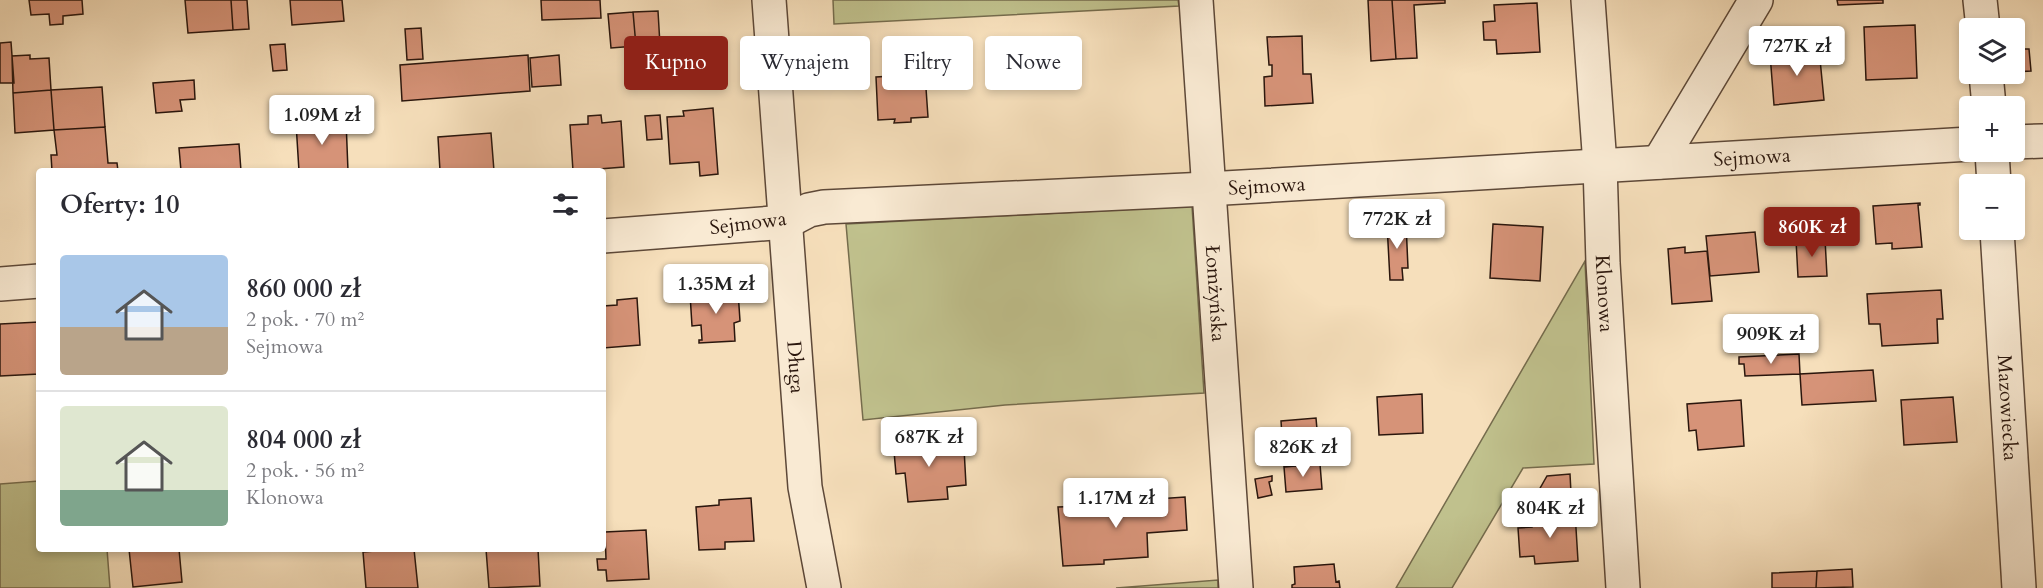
<!DOCTYPE html>
<html lang="pl">
<meta charset="utf-8">
<style>
:root{--surface:#fff;--page:#f2f2f3;--text:#2b2b33;--muted:#7c7c81;--line:#e1e1e2;--accent:#8f2418}
body{margin:0;font-family:Cardo,serif;background:var(--page);color:var(--text);height:100vh;display:flex;flex-direction:column;font-size:22px;white-space:nowrap}
*{box-sizing:border-box;margin:0}
p{font-size:20px;color:var(--muted)}
.icon{flex:none;width:33px;height:33px;fill:none;stroke:currentColor;stroke-width:2;stroke-linecap:round;stroke-linejoin:round}
.map{position:relative;flex:1;overflow:hidden}
.details{position:absolute;left:36px;top:168px;width:570px;height:384px;display:flex;flex-direction:column;background:var(--surface);border-radius:6px;box-shadow:0 3px 9px #0003}
.details>*{flex:none}
.banner{position:absolute;left:624px;top:36px;width:570px;height:54px;display:flex;gap:12px}
.fabs{position:absolute;left:1959px;top:18px;display:grid;gap:12px}
.fabs a{display:grid;place-items:center;width:66px;height:66px;border-radius:6px;background:var(--surface);box-shadow:0 3px 9px #0003;font-size:30px}
.price{position:absolute;translate:-50% -51px;padding:0 14px;border-radius:6px;background:#fff;color:#222;font-size:20px;line-height:39px;filter:drop-shadow(0 2px 3px #0008)}
.price::after{content:'';position:absolute;left:50%;top:36px;width:18px;height:14px;margin-left:-9px;background:inherit;clip-path:polygon(0 0,100% 0,50% 100%)}
.price.current{background:var(--accent);color:#fff}
ul{padding:0;list-style:none}
li{display:flex;align-items:center;gap:18px;height:150px;padding:0 24px}
li+li{border-top:2px solid var(--line)}
li span{display:grid;place-items:center;flex:none;width:168px;height:120px;border-radius:6px;color:#555}
li>.icon{margin-inline-start:auto}
span .icon{width:72px;height:72px;fill:#fffc;stroke-width:1}
li b{font-size:26px}
h2{display:flex;justify-content:space-between;align-items:center;height:72px;padding:0 24px;font-size:26px}
.chip{padding:0 21px;border-radius:6px;background:var(--surface);box-shadow:0 3px 9px #0003;font-size:21px;line-height:54px}
.chip.current{background:var(--accent);color:#fff}
.map>svg:first-child{display:block}
.green{fill:#c0c18d;stroke:#756c4d;stroke-width:1.5}
.building{fill:#d69378;stroke:#2a160d;stroke-width:1.5}
.lines{fill:none;stroke-linecap:round;stroke-linejoin:round}
.street-casing{stroke:#5d4838;stroke-width:36}
.street{stroke:#f9ead3;stroke-width:33}
.labels{text-anchor:middle;dominant-baseline:central;stroke-width:4.5;stroke-linejoin:round;paint-order:stroke}
.street-label{font-size:20px;fill:#2a160d;stroke:#f9ead3}
</style>
<div class="map">
<svg width="2043" height="588" viewBox="0 0 2043 588">
<rect width="100%" height="100%" fill="#f6dfbb"/>
<filter id="stains"><feTurbulence type="fractalNoise" baseFrequency=".00333" numOctaves="4"/><feColorMatrix values="0 0 0 0 .2 0 0 0 0 .09 0 0 0 0 .02 0 0 0 .5 -.17"/></filter>
<radialGradient id="worn" r=".72"><stop offset=".6" stop-color="#630" stop-opacity="0"/><stop offset="1" stop-color="#630" stop-opacity=".3"/></radialGradient>
<!-- green -->
<path class="green" d="M833,0H1178L1179,6L834,24Z
M1192,206L1204,393L1005,405L863,420L846,224Z
M1585,261L1594,464L1523,468L1452,588H1396Z
M39,481V549H107L110,588H0V484Z
M1218,580V588H1116Z"/>
<!-- building -->
<path class="building" d="M29,0H82L83,14L63,16V24L50,25L49,14L31,15Z
M185,0H231L233,30L188,33Z
M231,0H247L249,29L233,30Z
M290,0H342L344,21L292,25Z
M541,0H600L601,18L542,20Z
M1368,0H1392L1396,59L1371,61Z
M1392,0H1445V3L1414,5L1417,58L1396,59Z
M1837,0H1883V3L1838,5Z
M1537,3L1540,52L1497,54L1496,40H1484L1483,22L1495,21L1494,5Z
M658,11L660,45L636,46L633,12Z
M633,12L636,46L611,48L608,14Z
M1915,25L1917,78L1866,80L1864,27Z
M421,28L423,59L407,60L405,29Z
M1302,36L1303,74H1311L1313,103L1265,106L1264,77L1272,76V65H1269L1267,37Z
M11,42L14,83H0V43Z
M285,44L287,70L273,71L270,45Z
M1819,49L1824,100L1774,105L1770,54Z
M2014,49H2029L2031,71L2014,72Z
M30,55V59L49,58L51,90L13,93L12,56Z
M528,55L530,91L402,101L400,65Z
M559,55L561,85L532,87L530,58Z
M925,74L928,117L911,118V122L894,123L895,119L878,120L876,77Z
M194,80L195,99L180,100L182,111L156,113L153,83Z
M102,87L105,127L54,130L51,90Z
M51,90L54,130L15,133L13,93Z
M713,108L718,174L700,176L699,162L670,164L667,117L684,116L683,111Z
M601,115L602,123L621,121L624,167L573,171L570,125L588,124V116Z
M660,115L662,139L647,140L645,116Z
M346,120L348,171H299L296,123Z
M105,127L108,163H117L118,171H52L51,155H57L54,130Z
M491,133L494,171H440L438,137Z
M239,144L241,171H181L179,148Z
M1920,203V205H1918L1922,247L1892,249V243L1876,244L1873,206Z
M1406,223L1408,268H1402L1403,280H1390L1387,224Z
M1493,224L1543,227L1540,281L1490,278Z
M1755,232L1759,272L1710,276L1706,236Z
M1825,239L1827,276L1798,277L1796,240Z
M1685,247V253L1707,251L1712,301L1672,304L1668,249Z
M1941,290L1943,319H1937L1938,343L1882,346L1880,324H1869L1867,294Z
M738,291L740,321L734,323L735,341L699,343V340H702L701,325L692,326L690,294Z
M637,298L640,345L603,348V306L617,305V300Z
M39,322V374L0,376V324Z
M1799,354L1800,374L1745,376L1744,364H1739V357Z
M1873,370L1876,401L1802,405L1800,374Z
M1422,394L1423,433L1379,435L1377,397Z
M1953,397L1957,442L1904,445L1901,400Z
M1741,400L1744,446L1698,450L1696,430L1689,431L1687,404Z
M1316,418L1320,464L1284,467L1281,421Z
M934,436L935,451L964,448L966,485L947,487L948,499L908,502L905,473L896,474L893,440Z
M1320,464L1322,489L1286,492L1284,467Z
M1570,474L1572,512L1531,516L1530,506L1547,476Z
M1272,476V481L1269,482L1272,495L1258,498L1255,479Z
M1185,497L1187,530L1147,533L1148,557L1104,560V564L1063,566L1058,507L1142,504V500Z
M751,498L754,541L725,542V549L699,550L696,507L719,505V500Z
M1575,512L1578,561L1535,564L1534,556L1520,557L1518,528L1532,527L1531,516Z
M646,530L649,579L607,581L606,570H598L597,559H606L605,532Z
M129,549H179L182,582L133,587Z
M399,549H414L418,588H366L363,552Z
M486,549H538L540,586L489,588Z
M1334,564L1336,582L1339,581L1340,588H1292V585L1295,584L1294,567Z
M1852,569L1853,587L1816,588L1817,571Z
M1817,571L1816,588H1772V573Z"/>
<g class="lines">
<!-- street casing -->
<g class="street-casing">
<g id="street">
<path id="s1" d="M769,0L805,487L824,588"/>
<path id="s2" d="M1196,0L1236,588"/>
<path id="s3" d="M1588,0L1600,165L1603,263L1623,588"/>
<path d="M1980,0L1983,28"/>
<path d="M1986,74L1989,106"/>
<path d="M2014,142L2043,141"/>
<path d="M1992,152L1994,184"/>
<path d="M1659,162L1756,0"/>
<path id="s4" d="M1997,230L2019,588"/>
<path id="s5" d="M603,236L786,222L809,210L824,207L1207,189L1970,144"/>
<path d="M0,284L39,281"/>
</g>
</g>
<!-- street -->
<use href="#street" class="street"/>
</g>
<g class="labels">
<!-- street labels -->
<g class="street-label">
<text stroke="none"><textPath href="#s5" startOffset="1154">Sejmowa</textPath></text>
<text stroke="none"><textPath href="#s5" startOffset="668">Sejmowa</textPath></text>
<text transform="translate(748 223) rotate(-7)">Sejmowa</text>
<text stroke="none"><textPath href="#s2" startOffset="294">Łomżyńska</textPath></text>
<text stroke="none"><textPath href="#s3" startOffset="294">Klonowa</textPath></text>
<text stroke="none"><textPath href="#s1" startOffset="368">Długa</textPath></text>
<text stroke="none"><textPath href="#s4" startOffset="178">Mazowiecka</textPath></text>
</g>
</g>
<rect width="100%" height="100%" filter="url(#stains)"/>
<rect width="100%" height="100%" fill="url(#worn)"/>
</svg>
<div class="fabs">
<a><svg class="icon" aria-label="layers" viewBox="0 0 24 24"><path d="M12 4l9 5-9 5-9-5zM3 14l9 5 9-5"/></svg></a>
<a>+</a>
<a>−</a>
</div>
<b class="price" style="left:1797px;top:77px">727K zł</b>
<b class="price" style="left:322px;top:146px">1.09M zł</b>
<b class="price" style="left:1397px;top:250px">772K zł</b>
<b class="price current" style="left:1812px;top:258px">860K zł</b>
<b class="price" style="left:716px;top:315px">1.35M zł</b>
<b class="price" style="left:1771px;top:365px">909K zł</b>
<b class="price" style="left:929px;top:468px">687K zł</b>
<b class="price" style="left:1303px;top:478px">826K zł</b>
<b class="price" style="left:1116px;top:529px">1.17M zł</b>
<b class="price" style="left:1550px;top:539px">804K zł</b>
<div class="banner">
<a class="chip current">Kupno</a>
<a class="chip">Wynajem</a>
<a class="chip">Filtry</a>
<a class="chip">Nowe</a>
</div>
<section class="details">
<h2>Oferty: 10<svg class="icon" aria-label="filters" viewBox="0 0 24 24"><path d="M4 7h16M4 17h16"/><circle cx="9" cy="7" r="2"/><circle cx="15" cy="17" r="2"/></svg></h2>
<ul>
<li><span style="background:linear-gradient(#a9c7e8 60%,#b9a48a 0)"><svg class="icon" aria-label="home" viewBox="0 0 24 24"><path d="M3 11l9-7 9 7M6 9v11h12V9"/></svg></span><div><b>860 000 zł</b><p>2 pok. · 70 m²</p><p>Sejmowa</p></div></li>
<li><span style="background:linear-gradient(#dfe7d0 70%,#7fa58c 0)"><svg class="icon" aria-label="home" viewBox="0 0 24 24"><path d="M3 11l9-7 9 7M6 9v11h12V9"/></svg></span><div><b>804 000 zł</b><p>2 pok. · 56 m²</p><p>Klonowa</p></div></li>
</ul>
</section>
</div>
